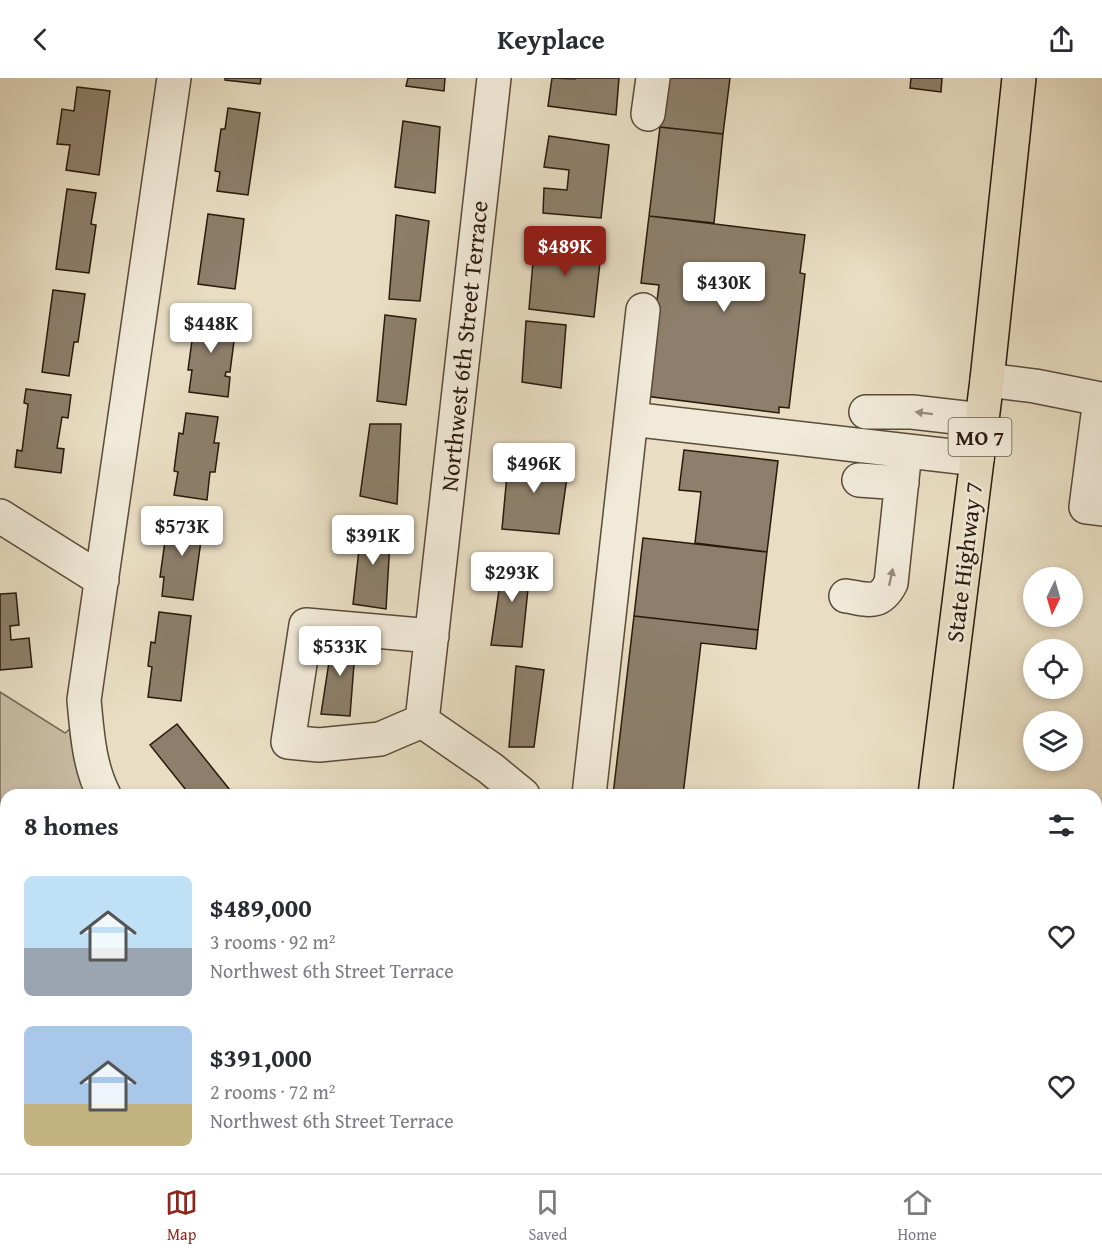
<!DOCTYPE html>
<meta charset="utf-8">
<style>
:root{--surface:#fff;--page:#f7f7f7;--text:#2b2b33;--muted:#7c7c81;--line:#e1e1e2;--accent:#8f2418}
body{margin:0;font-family:"Gentium Book Plus",serif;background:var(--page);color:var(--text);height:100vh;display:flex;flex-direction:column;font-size:22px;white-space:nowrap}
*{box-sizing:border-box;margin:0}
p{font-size:20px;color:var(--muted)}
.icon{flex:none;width:33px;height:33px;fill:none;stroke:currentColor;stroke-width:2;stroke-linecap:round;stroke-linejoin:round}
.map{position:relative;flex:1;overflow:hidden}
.details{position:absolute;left:0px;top:711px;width:1102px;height:384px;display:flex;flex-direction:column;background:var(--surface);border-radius:18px 18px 0 0;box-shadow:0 3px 9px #0003}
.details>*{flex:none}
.needle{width:39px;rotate:185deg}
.buttons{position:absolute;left:1023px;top:489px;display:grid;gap:12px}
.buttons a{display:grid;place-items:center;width:60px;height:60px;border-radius:50%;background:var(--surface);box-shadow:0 3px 9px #0003;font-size:30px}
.price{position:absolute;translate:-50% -51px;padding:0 14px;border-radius:6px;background:#fff;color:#222;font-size:20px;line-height:39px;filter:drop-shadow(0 2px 3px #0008)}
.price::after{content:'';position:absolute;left:50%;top:36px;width:18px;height:14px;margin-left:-9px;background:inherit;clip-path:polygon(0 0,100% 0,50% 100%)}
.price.current{background:var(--accent);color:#fff}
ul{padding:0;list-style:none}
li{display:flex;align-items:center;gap:18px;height:150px;padding:0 24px}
li span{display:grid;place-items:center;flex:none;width:168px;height:120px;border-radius:9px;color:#555}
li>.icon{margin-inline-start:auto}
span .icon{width:72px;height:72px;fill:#fffc;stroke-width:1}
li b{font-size:26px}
h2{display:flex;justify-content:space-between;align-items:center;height:72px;padding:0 24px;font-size:26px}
header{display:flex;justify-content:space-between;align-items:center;height:78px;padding:0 24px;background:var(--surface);font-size:27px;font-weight:700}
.dock{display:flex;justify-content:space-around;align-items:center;height:84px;border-top:2px solid var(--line);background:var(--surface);font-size:16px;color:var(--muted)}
.dock a{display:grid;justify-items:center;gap:3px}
.dock .current{color:var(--accent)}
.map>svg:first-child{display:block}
.green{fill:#c8bda5;stroke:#786b58;stroke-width:1.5}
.building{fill:#8d7f6b;stroke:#29190b;stroke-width:1.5}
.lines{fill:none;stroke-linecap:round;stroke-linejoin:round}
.minor-casing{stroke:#594a39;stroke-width:36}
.major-casing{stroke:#29190b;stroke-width:36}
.minor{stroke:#f1ead9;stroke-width:33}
.major{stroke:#e9dec4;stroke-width:33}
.oneway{fill:#978c7c}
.labels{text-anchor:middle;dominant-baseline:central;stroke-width:5;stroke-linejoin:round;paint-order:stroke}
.shield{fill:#f1ead9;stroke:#655849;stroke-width:1.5}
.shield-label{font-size:22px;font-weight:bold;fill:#29190b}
.street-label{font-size:24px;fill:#29190b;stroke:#f1ead9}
</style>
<header><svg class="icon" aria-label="back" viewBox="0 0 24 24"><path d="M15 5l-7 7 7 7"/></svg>Keyplace<svg class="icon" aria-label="share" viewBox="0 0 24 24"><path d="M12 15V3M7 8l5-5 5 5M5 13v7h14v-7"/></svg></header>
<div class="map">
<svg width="1102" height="1095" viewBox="0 0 1102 1095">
<rect width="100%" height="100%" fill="#e9dec4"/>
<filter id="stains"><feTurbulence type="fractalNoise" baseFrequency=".00333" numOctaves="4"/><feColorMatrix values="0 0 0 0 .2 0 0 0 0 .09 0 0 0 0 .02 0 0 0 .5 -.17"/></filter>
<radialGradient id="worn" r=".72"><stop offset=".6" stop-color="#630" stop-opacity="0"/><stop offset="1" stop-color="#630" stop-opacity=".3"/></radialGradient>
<!-- green -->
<path class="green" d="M0,614L65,655L85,638L104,717H6V1089H605L604,1095H0Z"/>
<!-- building -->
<path class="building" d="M225,0H261L260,6L225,2Z
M408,0H445L444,13L406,8Z
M552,0L575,1V0H619L616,37L548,28Z
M666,0H730L723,56L660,49Z
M911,0H942L941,14L910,10Z
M77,9L110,13L99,97L66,92L70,67L57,66L62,31L74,33Z
M228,30L260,35L248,117L217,113L220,94L215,93L221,51H225Z
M403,43L440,49L435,115L395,109Z
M660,49L723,56L714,145L649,138Z
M549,58L609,67L601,140L543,135L544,110L567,112L569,92L544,89Z
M67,111L96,115L91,146L96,147L89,195L56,191Z
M208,136L244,141L235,211L198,206Z
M396,137L429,143L420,223L389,221Z
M649,138L805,157L800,195L805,196L789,330L779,329V335L645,318L659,207L641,205Z
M535,160L602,166L594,239L529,231Z
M53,212L85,216L78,264H74L69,298L42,294Z
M199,231L233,235L229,262L234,263L230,294H226L225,298L230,299L228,319L189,314L192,292H188L193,255H196Z
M385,237L416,241L406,327L377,323Z
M526,243L566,247L561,310L522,304Z
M26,311L71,317L68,340L62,339L57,370L64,371L61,395L15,389L17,372L22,373L28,326L24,325Z
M186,335L218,339L214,365H219L215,394H210L207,422L174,417L178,394L174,393L179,355L183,356Z
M370,346H401L397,426L360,418Z
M684,372L778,383L767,474L695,465L701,414L679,412Z
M509,375L569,385L559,456L502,451Z
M173,436L204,440L193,522L162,518L164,499H160L166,456L170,457Z
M362,444L391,447L386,531L353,526Z
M643,460L767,474L758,552L634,538Z
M504,478L531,482L522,569L491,567Z
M16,515L19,547L10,548L11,562L29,560L32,589L0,592V516Z
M159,534L191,538L181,623L148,619L152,589L148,588L151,564L155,565Z
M634,538L758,552L756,571L701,565L683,717H613Z
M333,558L356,560L350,638L321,636Z
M516,588L544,592L534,669H509Z
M177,646L234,717H190L150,667Z
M330,712L380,717H330Z
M372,1089H424L423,1095H371Z"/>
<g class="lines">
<!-- minor casing -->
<g class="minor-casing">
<path id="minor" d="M648,36L653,0
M987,302L1035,308L1100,321L1086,429L1102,431
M866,334H912L982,342
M631,341L977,381
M859,402L902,405
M0,438L102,502
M846,518C868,521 879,528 891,505L905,373
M422,643L494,0
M422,643L380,661L319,667L288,664L306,547L432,558
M422,643L490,690L523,717
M104,717C89,688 87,654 84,622L174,0
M589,717L643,232
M1096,841L1102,842
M495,1089L496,1095
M668,1095L669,1089"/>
</g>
<!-- major casing -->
<g class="major-casing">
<path id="major" d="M935,717L987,302L1019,0
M887,1095L888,1089"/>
</g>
<!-- minor -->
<use href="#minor" class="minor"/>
<!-- major -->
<use href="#major" class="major"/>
</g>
<!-- one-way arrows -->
<defs><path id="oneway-solid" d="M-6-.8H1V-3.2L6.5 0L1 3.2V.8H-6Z" transform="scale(1.5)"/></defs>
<g class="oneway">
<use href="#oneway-solid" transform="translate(924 335) rotate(-173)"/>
<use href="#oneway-solid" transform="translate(891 499) rotate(-78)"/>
</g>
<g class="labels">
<!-- shield labels -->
<rect class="shield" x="948.5" y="340" width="63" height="38" rx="4.5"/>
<g class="shield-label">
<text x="980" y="359">MO 7</text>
</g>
<!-- street labels -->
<g class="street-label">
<text transform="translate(464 268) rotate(-84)">Northwest 6th Street Terrace</text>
<text transform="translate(964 484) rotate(-83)">State Highway 7</text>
</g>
</g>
<rect width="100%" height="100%" filter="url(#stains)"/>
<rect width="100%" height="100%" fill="url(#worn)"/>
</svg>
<div class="buttons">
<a><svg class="needle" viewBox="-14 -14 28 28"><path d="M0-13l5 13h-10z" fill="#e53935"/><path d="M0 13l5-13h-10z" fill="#7c7c81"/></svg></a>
<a><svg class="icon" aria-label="locate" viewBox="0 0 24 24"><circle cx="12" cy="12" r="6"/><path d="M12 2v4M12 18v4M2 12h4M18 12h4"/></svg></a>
<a><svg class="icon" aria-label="layers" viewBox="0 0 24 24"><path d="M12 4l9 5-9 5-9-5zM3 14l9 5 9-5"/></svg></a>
</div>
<b class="price current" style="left:565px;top:199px">$489K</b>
<b class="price" style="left:724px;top:235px">$430K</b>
<b class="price" style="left:211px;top:276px">$448K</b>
<b class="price" style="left:534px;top:416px">$496K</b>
<b class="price" style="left:182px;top:479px">$573K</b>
<b class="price" style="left:373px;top:488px">$391K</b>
<b class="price" style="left:512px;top:525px">$293K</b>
<b class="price" style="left:340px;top:599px">$533K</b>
<section class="details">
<h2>8 homes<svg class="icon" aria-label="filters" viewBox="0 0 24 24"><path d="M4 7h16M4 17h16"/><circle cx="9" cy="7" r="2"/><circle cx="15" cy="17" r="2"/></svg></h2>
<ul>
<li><span style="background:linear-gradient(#bfe0f5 60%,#9aa5b1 0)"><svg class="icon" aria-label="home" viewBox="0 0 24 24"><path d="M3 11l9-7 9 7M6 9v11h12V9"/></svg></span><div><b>$489,000</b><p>3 rooms · 92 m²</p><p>Northwest 6th Street Terrace</p></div><svg class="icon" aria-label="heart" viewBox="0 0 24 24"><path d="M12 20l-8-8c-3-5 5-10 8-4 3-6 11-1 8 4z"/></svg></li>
<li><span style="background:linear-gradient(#a9c7e8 65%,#c2b280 0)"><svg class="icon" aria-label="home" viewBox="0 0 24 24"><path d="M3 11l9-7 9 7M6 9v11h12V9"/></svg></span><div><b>$391,000</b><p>2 rooms · 72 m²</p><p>Northwest 6th Street Terrace</p></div><svg class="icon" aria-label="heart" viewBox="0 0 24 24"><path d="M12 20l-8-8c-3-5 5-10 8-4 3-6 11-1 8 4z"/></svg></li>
</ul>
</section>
</div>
<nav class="dock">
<a class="current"><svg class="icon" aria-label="map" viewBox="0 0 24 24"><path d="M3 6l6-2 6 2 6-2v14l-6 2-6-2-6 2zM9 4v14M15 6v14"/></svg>Map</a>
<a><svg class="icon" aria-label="saved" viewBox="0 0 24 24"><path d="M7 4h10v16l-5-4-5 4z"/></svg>Saved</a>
<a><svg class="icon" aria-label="home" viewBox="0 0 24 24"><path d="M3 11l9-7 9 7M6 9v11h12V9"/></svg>Home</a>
</nav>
